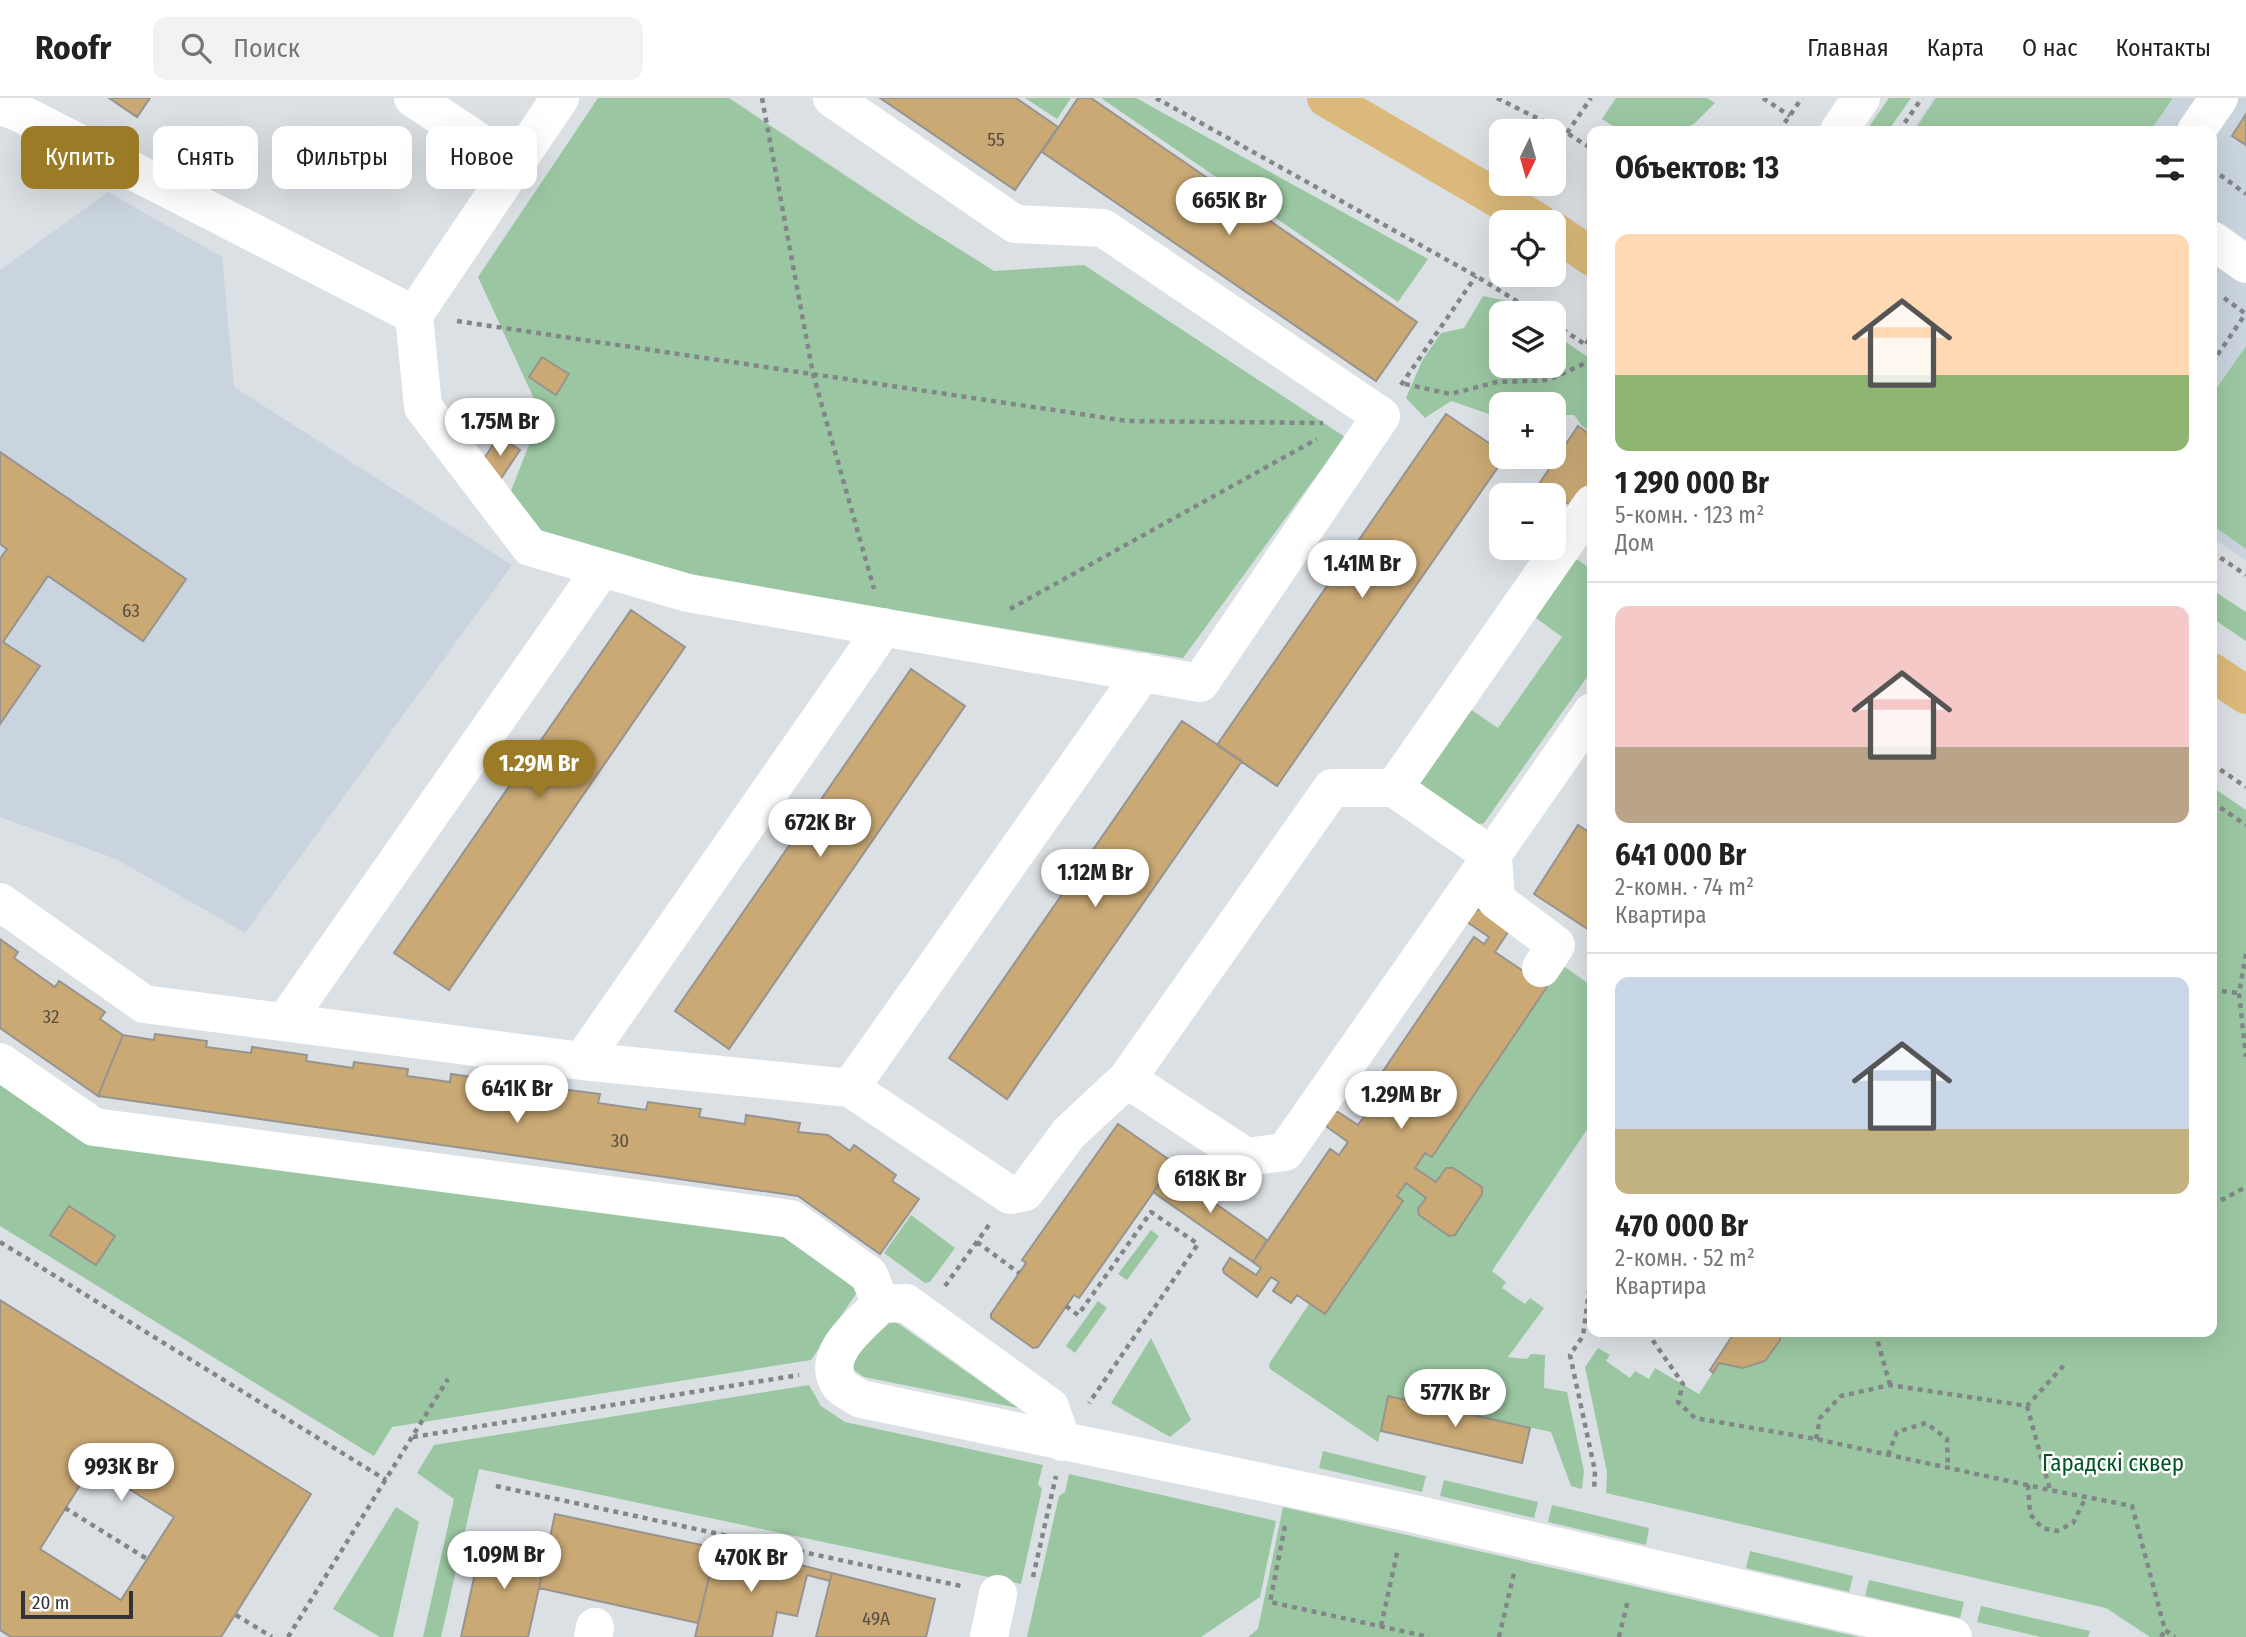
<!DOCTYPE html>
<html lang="ru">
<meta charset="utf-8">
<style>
:root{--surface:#fff;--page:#f2f2f2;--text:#222;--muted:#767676;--line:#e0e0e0;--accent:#9b7b25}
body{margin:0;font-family:"Fira Sans Condensed",sans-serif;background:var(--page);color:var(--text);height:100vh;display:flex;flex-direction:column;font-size:26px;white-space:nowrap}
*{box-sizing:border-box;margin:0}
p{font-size:23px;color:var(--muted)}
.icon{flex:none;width:38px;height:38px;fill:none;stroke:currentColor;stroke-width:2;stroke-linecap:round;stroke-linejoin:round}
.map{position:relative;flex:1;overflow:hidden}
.side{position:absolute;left:1587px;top:28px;width:630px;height:1211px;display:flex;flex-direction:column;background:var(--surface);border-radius:14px;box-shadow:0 7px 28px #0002}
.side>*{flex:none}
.guide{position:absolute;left:21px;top:28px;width:665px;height:63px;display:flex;gap:14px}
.needle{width:46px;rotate:185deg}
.fabs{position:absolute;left:1489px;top:21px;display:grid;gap:14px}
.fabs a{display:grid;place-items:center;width:77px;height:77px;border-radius:14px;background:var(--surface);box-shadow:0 7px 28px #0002;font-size:35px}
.scale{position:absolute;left:21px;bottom:18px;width:112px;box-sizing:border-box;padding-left:7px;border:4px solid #313335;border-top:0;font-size:19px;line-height:24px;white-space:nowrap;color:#313335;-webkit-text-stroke:5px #fff;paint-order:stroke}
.price{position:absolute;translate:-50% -60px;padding:0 16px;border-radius:24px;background:#fff;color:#222;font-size:23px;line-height:46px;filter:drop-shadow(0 2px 4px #0008)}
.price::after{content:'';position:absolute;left:50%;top:42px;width:21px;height:16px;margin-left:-10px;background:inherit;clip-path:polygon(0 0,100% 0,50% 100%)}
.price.on{background:var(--accent);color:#fff}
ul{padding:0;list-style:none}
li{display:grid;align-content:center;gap:14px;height:371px;padding:0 28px}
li+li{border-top:2px solid var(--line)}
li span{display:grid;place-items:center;height:217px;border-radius:14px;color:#555}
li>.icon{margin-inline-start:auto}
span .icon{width:126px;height:126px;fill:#fffc;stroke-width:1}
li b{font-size:30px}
h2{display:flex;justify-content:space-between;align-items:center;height:84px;padding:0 28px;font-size:30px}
.chip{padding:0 24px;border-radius:14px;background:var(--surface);box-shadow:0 7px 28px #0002;font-size:24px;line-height:63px}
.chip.on{background:var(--accent);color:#fff}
header{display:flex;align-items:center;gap:42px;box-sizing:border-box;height:98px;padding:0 35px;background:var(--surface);border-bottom:2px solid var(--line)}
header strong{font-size:33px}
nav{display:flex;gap:38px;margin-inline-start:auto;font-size:24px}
.search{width:490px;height:63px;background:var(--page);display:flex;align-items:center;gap:18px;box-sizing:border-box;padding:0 24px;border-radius:14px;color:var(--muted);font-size:26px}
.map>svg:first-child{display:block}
.built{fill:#cad4de}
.green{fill:#9ac7a1}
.building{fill:#caa975;stroke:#97948f;stroke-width:2;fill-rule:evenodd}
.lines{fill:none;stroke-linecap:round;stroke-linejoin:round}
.path{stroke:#828689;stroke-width:4.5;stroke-dasharray:5 5;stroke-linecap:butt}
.minor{stroke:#fff;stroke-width:38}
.major{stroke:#dbb97a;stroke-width:38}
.labels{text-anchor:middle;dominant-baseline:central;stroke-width:5;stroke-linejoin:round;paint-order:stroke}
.number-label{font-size:19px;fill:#575045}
.park-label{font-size:23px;fill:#025522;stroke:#fff}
</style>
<header>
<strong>Roofr</strong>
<div class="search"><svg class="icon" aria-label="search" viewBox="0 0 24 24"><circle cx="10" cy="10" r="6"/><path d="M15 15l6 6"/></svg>Поиск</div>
<nav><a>Главная</a><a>Карта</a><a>О нас</a><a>Контакты</a></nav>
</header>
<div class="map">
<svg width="2246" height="1539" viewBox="0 0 2246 1539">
<rect width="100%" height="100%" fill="#dbe0e4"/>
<!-- built -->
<path class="built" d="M1934,0H2246V463L2212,439V33H1912Z
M108,94L222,159L234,289L512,467L245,835L116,761L0,719V172Z"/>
<!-- green -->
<path class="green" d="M598,0H729L905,117L994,173L1084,167L1345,339L1183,560L687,478L541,433L509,398L541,316L478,179Z
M1025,0H1071L1057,21Z
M1101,0H1136L1428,161L1398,204Z
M1616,0H1707L1715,5L1694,26L1678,33H1621L1602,21Z
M1889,0H1911L1888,33H1866Z
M1936,0H2173L2150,33H1914Z
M1483,198L1507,203L1527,215H1502V268H1554V232L1560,240L1592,262V335L1582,328L1574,317H1561L1554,338V306H1502L1501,333L1495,328L1489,316L1451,303L1425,320L1406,300L1422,263L1441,235L1464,230Z
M2246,248V451L2212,427V297Z
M1578,462L1592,472V572L1484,725L1467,729L1409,691L1470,611L1498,630L1562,539L1536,520L1566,463Z
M2212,492L2246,514V543L2212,520Z
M2212,689L2246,712V1539H2150L2106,1510L1606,1395L1607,1374L1585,1269L1598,1250L1610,1257L1606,1263L1630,1280L1635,1273L1649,1281L1655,1270L1699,1296L1719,1265L1765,1263L1780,1242V1234H2212Z
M1562,867L1592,888V1024L1492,1173L1506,1184L1502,1190L1525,1206L1530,1200L1544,1210L1508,1259L1527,1261L1531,1256L1545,1257L1544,1290L1567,1294L1584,1373L1582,1391L1571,1388L1551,1334L1389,1298L1378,1344L1270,1271L1269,1266L1309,1206L1325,1216L1402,1103L1397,1098L1406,1085L1426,1100L1418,1111L1455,1137L1482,1096L1481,1089L1453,1070H1446L1436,1084L1415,1070L1425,1055L1432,1059Z
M0,983L88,1044L785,1137L860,1190L811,1262L392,1329L374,1358L0,1128Z
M911,1117L955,1150L930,1184L925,1185L884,1155Z
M1151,1132L1159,1138L1127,1182L1118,1176Z
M1098,1203L1107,1210L1075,1255L1066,1248Z
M885,1223L896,1224L1018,1310L864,1279L854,1272L852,1261Z
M1151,1240L1191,1322L1170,1339L1111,1305Z
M809,1287L821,1308L845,1324L1043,1367L1038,1386L1042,1391L1021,1486L479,1371L441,1539H423L454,1401L417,1375L434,1347Z
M1323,1353L1426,1378L1422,1394L1319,1370Z
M1069,1376L1276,1423L1260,1499L1201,1539H1027L1059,1398L1065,1394Z
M1444,1382L1538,1404L1534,1420L1440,1398Z
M1552,1407L1649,1430L1646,1447L1548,1424Z
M396,1409L419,1424L393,1539H380L333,1511Z
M1283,1409L1859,1539H1248L1258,1531Z
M1750,1453L1853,1478L1849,1494L1746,1470Z
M1869,1482L1964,1504L1960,1520L1865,1498Z
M1981,1508L2090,1533L2088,1539H2040L1977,1524Z"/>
<!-- building -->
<path class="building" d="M109,0H150L137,19Z
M880,0H1016L1058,29L1015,92Z
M1078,0H1091L1417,224L1376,283L1042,54Z
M2246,16V47L2232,38Z
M542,259L569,276L556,297L529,279Z
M1446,316L1502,354V359H1505L1277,688L1217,647Z
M1578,328L1592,338V401L1570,407L1539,386Z
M499,338L520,352L500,382L479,368Z
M0,354L186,481L143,543L48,478L3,544L40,568L0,626V461L7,451L0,446Z
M631,512L685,549L449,892L394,855Z
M911,571L965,608L729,951L675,913Z
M1182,623L1242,663L1007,1001L949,960Z
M1578,727L1592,736V834L1534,796Z
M1478,811L1510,831L1495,854L1547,889L1432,1059L1425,1055L1415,1070L1436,1084L1446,1070H1453L1482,1089V1096L1455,1137L1449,1138L1419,1117L1418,1111L1426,1100L1406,1085L1397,1098L1403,1103L1325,1216L1297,1197L1291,1205L1273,1193L1279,1184L1271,1179L1257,1199L1224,1175L1223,1171L1230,1160L1256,1177L1261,1170L1253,1164L1330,1051L1339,1057L1348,1044L1327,1029L1326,1023L1333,1014H1338L1358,1027L1368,1013L1360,1007L1474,839L1484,846L1489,839L1464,822Z
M0,841L18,854L14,860L55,889L59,883L105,914L100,921L123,937L98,998L0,930Z
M155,936L207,943L206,949L251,955L252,949L307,957L306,963L353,970L354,964L408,971L407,978L450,984L451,976L506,984L505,992L546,997L547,989L600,996L598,1005L646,1012L648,1004L701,1011L699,1019L745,1026L746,1017L800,1025L798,1034L828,1037L850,1053L854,1047L896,1077L892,1083L919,1101L880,1156L798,1098L98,998L123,937L154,942Z
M1118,1026L1174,1065L1079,1200L1074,1197L1038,1249L1033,1250L991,1220V1216L1026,1165L1022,1162Z
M1168,1072L1183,1083L1185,1080L1197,1089L1195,1091L1267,1142L1253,1164L1153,1094Z
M69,1108L115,1138L96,1167L50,1137Z
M0,1202L311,1396L221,1539H11L0,1532ZM92,1368L174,1419L121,1502L40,1451Z
M1733,1234H1780V1242L1765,1263L1743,1270L1719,1265L1713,1275L1710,1272L1734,1235Z
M1388,1298L1530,1330L1522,1365L1381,1333Z
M555,1416L716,1450L698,1525L539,1490Z
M483,1439L547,1454L528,1539H461Z
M717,1446L832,1475L830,1483L807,1477L797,1518L777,1514L772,1539H695Z
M832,1475L935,1501L926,1539H816Z"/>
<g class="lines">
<!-- path -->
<path class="path" d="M762,0L813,276L874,491
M1156,0L1476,178L1536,215
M1497,0L1567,35L1592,51
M1763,0L1790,18
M1779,33L1802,0
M1899,33L1922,0
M1567,35L1591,0
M2212,71L2246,96
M2224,200L2246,216
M457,223L1127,323L1323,325
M1554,226L1592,251
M1586,246L1592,237
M2212,265L2246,215
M1405,286L1450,296L1497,284L1549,282L1592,262
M1401,287L1476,178
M2212,454L2246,477
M1010,511L1317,341
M2212,666L2246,689
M2212,704L2246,727
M2246,856L2239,895L2246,959
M2212,892L2239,895
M2212,1107L2246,1089
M0,1144L386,1382
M977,1144L1019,1175
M1592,1171L1583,1238L1570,1257L1595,1373L1594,1393
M945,1188L989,1127
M1066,1208L1078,1217L1151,1114L1198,1146L1089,1305
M1647,1234L1683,1286L1678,1304L1695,1320L1816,1341L2050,1392L2132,1408L2165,1532L2175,1539
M1875,1234L1890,1287
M2027,1308L2050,1392
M413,1339L799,1277
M1816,1341L1820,1320L1841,1298L1890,1287L2027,1308L2065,1266
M1888,1357L1897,1334L1926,1325L1947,1341L1948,1370
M2028,1387L2030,1416L2042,1430L2057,1433L2073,1425L2086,1399
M496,1388L961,1488
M65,1410L147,1461
M1285,1428L1270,1504L1429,1539
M1033,1479L1056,1378
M236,1517L272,1539
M1381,1528L1398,1451
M288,1539L448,1281
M1499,1539L1514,1475
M1619,1539L1628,1502
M2161,1539L2165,1532"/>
<!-- minor -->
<path class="minor" d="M413,0L515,68
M560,0L414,217L423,309L530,449L688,495L1200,585L1381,318L1103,130L1015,126L832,0
M0,8L18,14L414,217
M1839,33L1861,0
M2196,33L2219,0
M2212,142L2246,166
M1394,690L1493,759L1496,802L1556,847L1541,870
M0,804L144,906L582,963L850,990L1010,1097L1025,1094L1069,1035L1127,981L1332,690H1394L1592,406
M285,924L602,470
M582,963L884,529
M0,964L94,1029L791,1121L869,1177L881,1206
M1127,981L1246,1059L1285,1054L1592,614
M850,990L1143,574
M1062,1344L1050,1309L906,1205L881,1206C863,1225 820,1255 839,1286C843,1292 855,1297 861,1301L1406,1414L1953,1539
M593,1539L595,1529
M989,1539L998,1496"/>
<!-- major -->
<path class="major" d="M1326,0L1538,124
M1554,133L1592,159
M2212,574L2246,597"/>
</g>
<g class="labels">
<!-- number labels -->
<g class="number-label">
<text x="996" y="41">55</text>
<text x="131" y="512">63</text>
<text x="51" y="918">32</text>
<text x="620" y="1042">30</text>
<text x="876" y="1520">49А</text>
</g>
<!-- park labels -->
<g class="park-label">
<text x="2113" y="1365">Гарадскі сквер</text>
</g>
</g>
</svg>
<div class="fabs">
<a><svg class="needle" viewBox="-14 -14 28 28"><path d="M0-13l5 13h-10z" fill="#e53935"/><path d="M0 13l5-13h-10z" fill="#767676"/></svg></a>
<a><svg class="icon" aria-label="locate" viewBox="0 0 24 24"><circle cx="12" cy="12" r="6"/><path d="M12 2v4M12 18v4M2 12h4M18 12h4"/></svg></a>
<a><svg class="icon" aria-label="layers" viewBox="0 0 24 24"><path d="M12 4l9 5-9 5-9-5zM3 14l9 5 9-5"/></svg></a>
<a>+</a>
<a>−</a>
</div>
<div class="scale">20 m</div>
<b class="price" style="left:1229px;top:139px">665K Br</b>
<b class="price" style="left:500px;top:360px">1.75M Br</b>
<b class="price" style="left:1362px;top:502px">1.41M Br</b>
<b class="price on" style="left:539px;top:702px">1.29M Br</b>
<b class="price" style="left:820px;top:761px">672K Br</b>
<b class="price" style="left:1095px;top:811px">1.12M Br</b>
<b class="price" style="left:517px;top:1027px">641K Br</b>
<b class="price" style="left:1401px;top:1033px">1.29M Br</b>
<b class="price" style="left:1210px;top:1117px">618K Br</b>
<b class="price" style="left:1455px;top:1331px">577K Br</b>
<b class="price" style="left:121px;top:1405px">993K Br</b>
<b class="price" style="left:504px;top:1493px">1.09M Br</b>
<b class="price" style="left:751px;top:1496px">470K Br</b>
<div class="guide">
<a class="chip on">Купить</a>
<a class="chip">Снять</a>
<a class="chip">Фильтры</a>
<a class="chip">Новое</a>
</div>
<section class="side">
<h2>Объектов: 13<svg class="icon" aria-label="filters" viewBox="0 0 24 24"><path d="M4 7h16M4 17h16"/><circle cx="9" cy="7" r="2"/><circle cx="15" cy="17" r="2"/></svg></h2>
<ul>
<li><span style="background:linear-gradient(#ffd9b3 65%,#8fb573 0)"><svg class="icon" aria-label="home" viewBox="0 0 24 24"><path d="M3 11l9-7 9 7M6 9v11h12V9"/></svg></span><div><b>1 290 000 Br</b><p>5-комн. · 123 m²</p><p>Дом</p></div></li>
<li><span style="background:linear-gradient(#f6c9c9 65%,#b9a48a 0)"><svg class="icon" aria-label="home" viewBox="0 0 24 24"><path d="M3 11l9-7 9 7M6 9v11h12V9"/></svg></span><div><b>641 000 Br</b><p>2-комн. · 74 m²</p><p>Квартира</p></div></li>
<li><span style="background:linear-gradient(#c9d6e8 70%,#c2b280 0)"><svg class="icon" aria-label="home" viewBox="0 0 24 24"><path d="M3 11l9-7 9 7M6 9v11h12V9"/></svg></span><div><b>470 000 Br</b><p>2-комн. · 52 m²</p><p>Квартира</p></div></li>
</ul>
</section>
</div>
